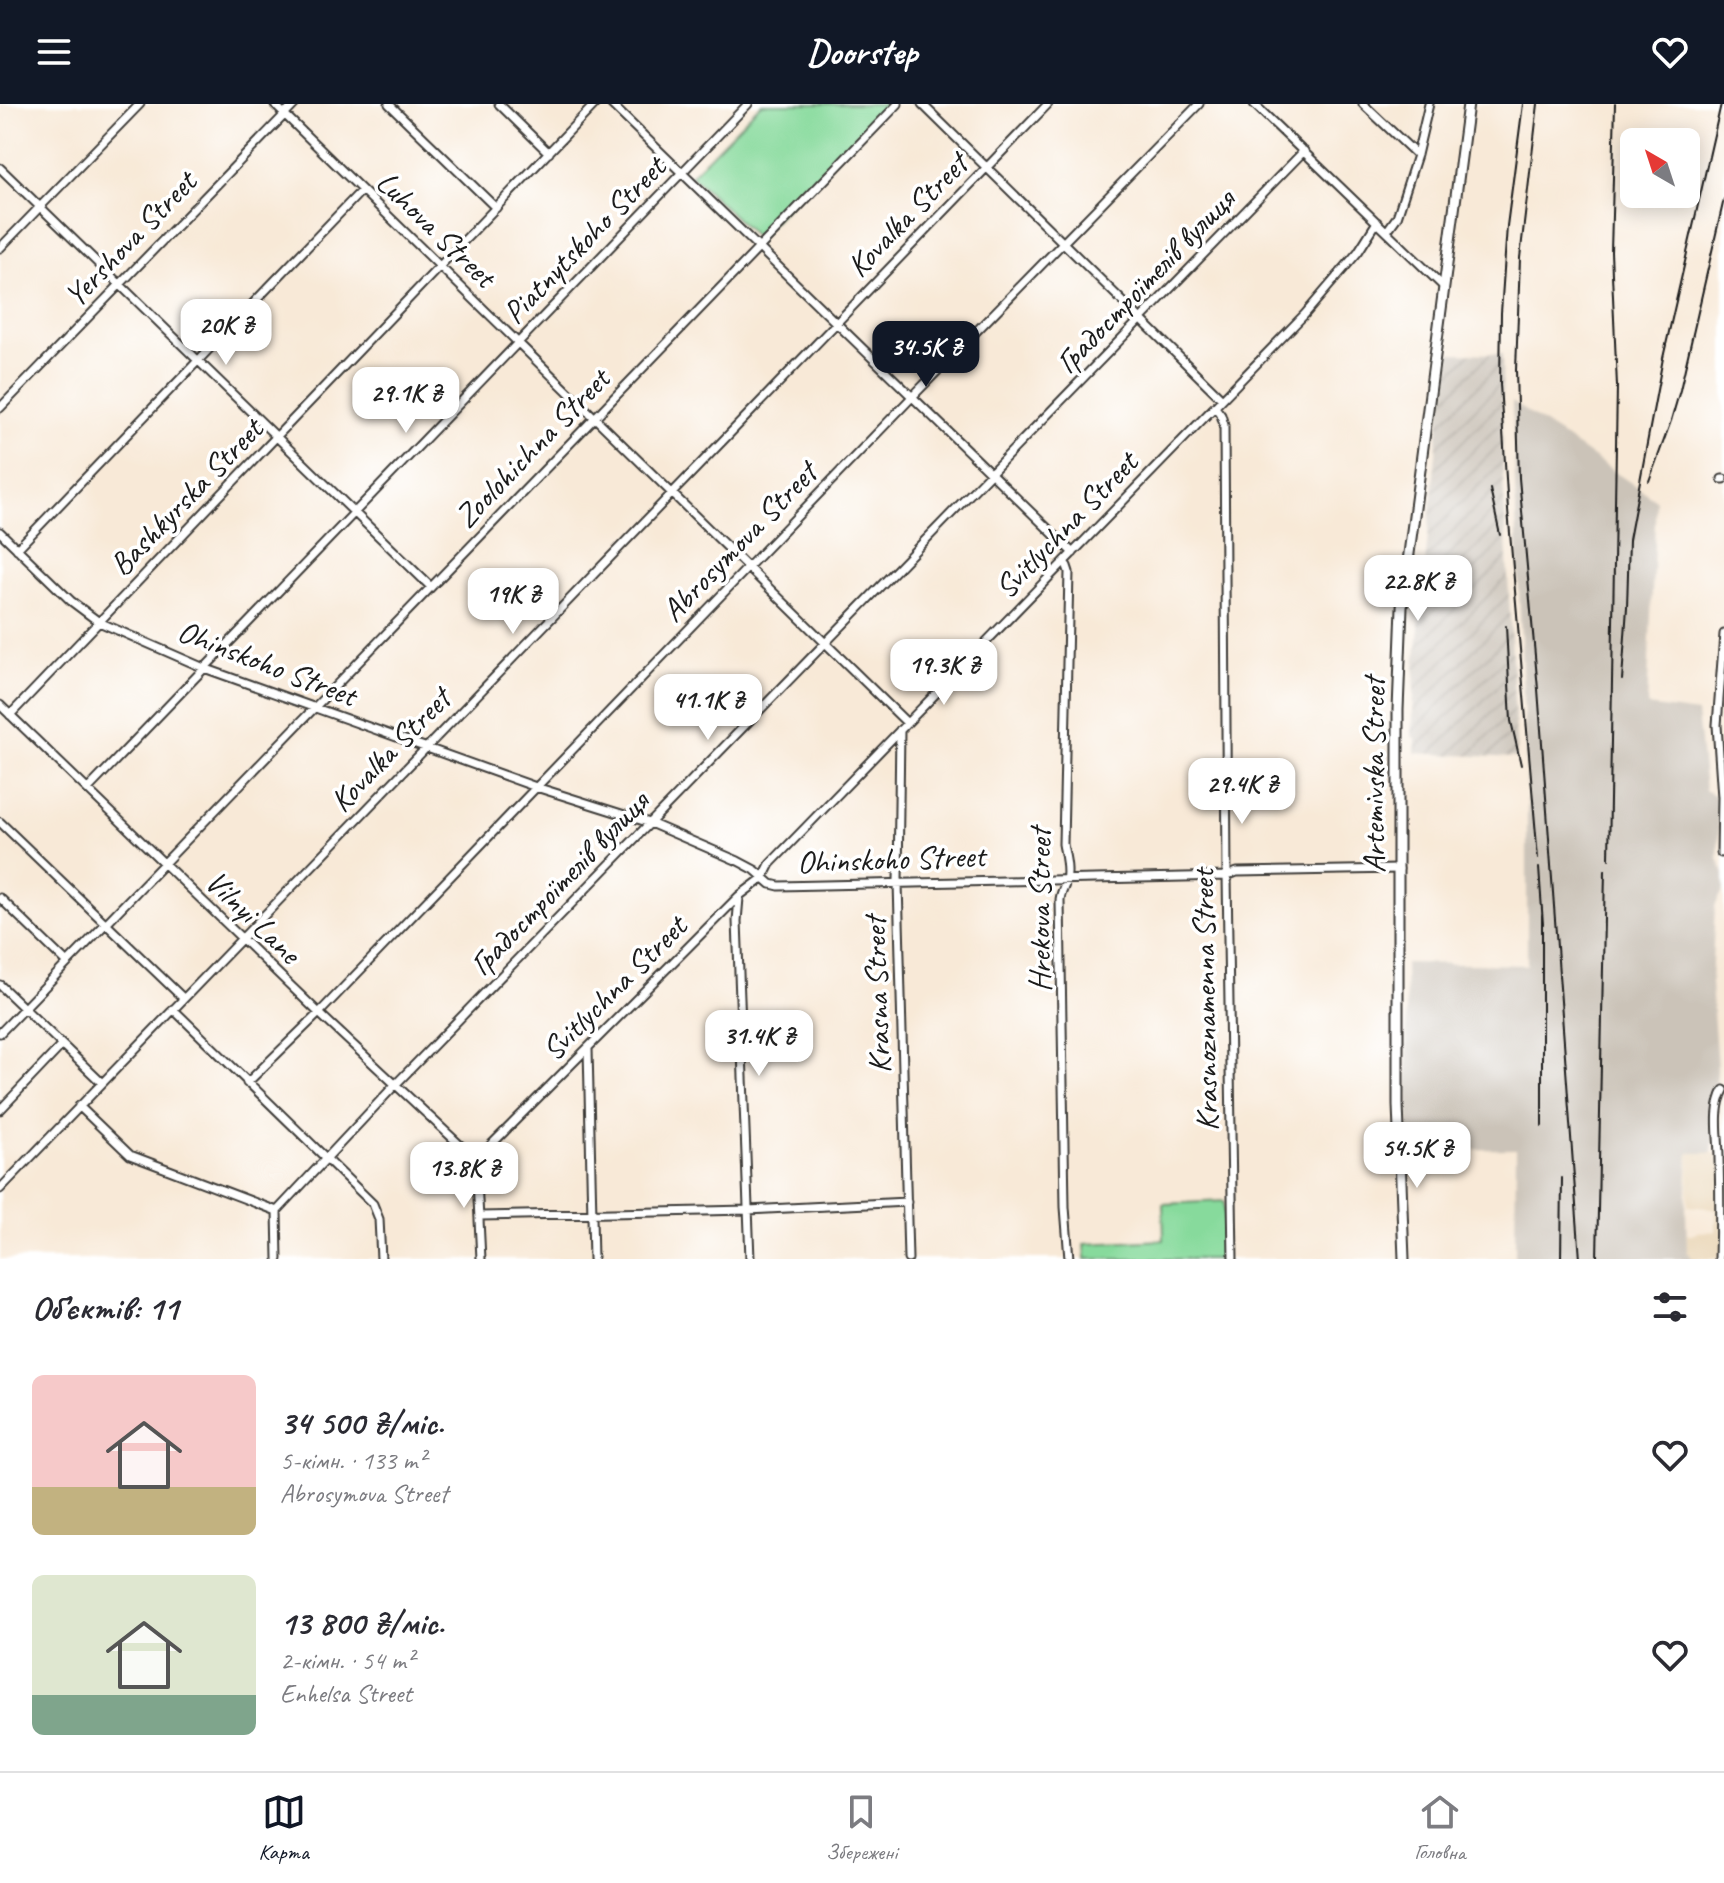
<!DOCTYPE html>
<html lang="uk">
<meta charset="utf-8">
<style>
:root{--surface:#fff;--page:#f7f7f7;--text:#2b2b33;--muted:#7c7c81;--line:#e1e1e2;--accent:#111827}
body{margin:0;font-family:Caveat,sans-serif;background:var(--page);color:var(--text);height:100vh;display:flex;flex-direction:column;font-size:30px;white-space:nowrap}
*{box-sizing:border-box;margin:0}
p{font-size:26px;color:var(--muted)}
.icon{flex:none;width:44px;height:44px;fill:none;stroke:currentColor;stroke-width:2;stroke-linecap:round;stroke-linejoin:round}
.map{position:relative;height:1155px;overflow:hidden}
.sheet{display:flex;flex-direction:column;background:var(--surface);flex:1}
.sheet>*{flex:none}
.needle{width:52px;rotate:321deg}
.buttons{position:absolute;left:1620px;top:24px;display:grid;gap:16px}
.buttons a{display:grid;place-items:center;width:80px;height:80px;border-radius:12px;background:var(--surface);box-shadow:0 4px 20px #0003;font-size:40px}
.price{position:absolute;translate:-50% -68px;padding:0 18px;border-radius:16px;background:#fff;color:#222;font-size:26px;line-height:52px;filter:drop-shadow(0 2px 4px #0008)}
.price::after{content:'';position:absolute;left:50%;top:48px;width:24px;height:18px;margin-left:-12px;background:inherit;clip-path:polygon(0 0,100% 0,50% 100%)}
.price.current{background:var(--accent);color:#fff}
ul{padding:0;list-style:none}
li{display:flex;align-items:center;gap:24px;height:200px;padding:0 32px}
li span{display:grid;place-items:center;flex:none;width:224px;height:160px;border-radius:12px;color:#555}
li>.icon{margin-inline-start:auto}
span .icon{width:96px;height:96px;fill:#fffc;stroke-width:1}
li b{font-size:34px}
h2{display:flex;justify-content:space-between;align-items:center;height:96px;padding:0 32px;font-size:34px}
header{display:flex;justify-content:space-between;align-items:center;height:104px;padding:0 32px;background:var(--accent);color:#fff;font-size:36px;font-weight:600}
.menu{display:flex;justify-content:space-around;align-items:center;height:112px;border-top:2px solid var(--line);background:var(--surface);font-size:22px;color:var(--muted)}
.menu a{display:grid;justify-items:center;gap:4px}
.menu .current{color:var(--accent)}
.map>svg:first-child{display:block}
.built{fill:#ebd8ba}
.industrial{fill:url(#industrial-furrows)}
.railway{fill:#cbc3b8}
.green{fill:#87da9c;stroke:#527b5c;stroke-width:2}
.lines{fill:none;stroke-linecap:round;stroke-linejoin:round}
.minor-casing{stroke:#3d3b38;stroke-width:11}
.major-casing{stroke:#3d3b38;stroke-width:13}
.minor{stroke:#fff;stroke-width:7}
.major{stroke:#fff;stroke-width:9}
.rail{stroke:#1c1c1c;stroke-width:2}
.labels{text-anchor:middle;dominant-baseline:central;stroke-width:7;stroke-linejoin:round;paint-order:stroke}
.street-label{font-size:32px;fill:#1c1c1c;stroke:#fff}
</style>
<header><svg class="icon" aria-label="menu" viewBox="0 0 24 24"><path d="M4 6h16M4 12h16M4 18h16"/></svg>Doorstep<svg class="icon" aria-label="heart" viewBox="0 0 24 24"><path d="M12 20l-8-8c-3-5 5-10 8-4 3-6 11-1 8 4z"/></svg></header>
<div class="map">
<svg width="1724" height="1155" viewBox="0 0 1724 1155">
<defs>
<pattern id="industrial-furrows" width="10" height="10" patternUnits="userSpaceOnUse" patternTransform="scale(2)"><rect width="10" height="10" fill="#cbc3b8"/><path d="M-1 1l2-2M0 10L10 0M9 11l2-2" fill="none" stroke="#aea79e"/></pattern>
</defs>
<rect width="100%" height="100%" fill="#fff"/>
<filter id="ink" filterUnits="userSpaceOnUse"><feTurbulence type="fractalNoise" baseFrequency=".0125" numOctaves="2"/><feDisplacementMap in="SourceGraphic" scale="16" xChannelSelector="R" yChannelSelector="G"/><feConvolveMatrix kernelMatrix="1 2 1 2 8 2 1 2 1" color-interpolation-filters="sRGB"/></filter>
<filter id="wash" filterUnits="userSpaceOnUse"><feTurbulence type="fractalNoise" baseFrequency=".006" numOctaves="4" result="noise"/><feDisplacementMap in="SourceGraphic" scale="32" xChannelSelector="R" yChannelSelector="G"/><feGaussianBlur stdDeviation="1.8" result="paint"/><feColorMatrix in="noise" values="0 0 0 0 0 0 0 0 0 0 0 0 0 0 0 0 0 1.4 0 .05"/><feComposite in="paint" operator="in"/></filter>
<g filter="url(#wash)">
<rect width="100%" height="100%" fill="#f8e9d7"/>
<!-- built -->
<path class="built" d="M1689,1049H1724V1155H1693L1687,1149V1130H1696V1128L1716,1127V1105L1688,1102Z"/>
<!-- industrial -->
<path class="industrial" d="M1446,249L1502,250L1503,373L1517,654L1415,649L1416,634L1412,633L1415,563Z"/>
<!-- railway -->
<path class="railway" d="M1512,298L1656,396L1647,602L1697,609L1705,686L1720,694L1718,754L1724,770V785L1715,802L1711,879L1717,964L1712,1049H1689L1686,1106L1687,1148L1693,1155H1515L1516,1045L1409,1046L1405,859L1527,861V697Z"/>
<!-- green -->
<path class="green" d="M761,0H887L757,134L691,71Z
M1224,1097L1225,1155H1086L1085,1140L1164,1136L1163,1100Z"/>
</g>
<g filter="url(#ink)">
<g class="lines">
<!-- minor casing -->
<g class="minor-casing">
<path id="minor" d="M274,0L907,619
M389,0L496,104
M499,0L549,49
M611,0L1073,449
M922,0L1222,295
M1254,0L1444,183
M1363,0L1417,51
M0,64L431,483
M1387,127L1397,113L1417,51L1429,0
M0,144L140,0
M1215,303L1221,311L1224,321L1227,772L1233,1155
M0,304L295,0
M1722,375H1724
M0,428L71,497L99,518L204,564L536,683L650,719L738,757L755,766L771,780L779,782L1227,772L1237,768L1399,765
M17,445L362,86
M1064,458L1067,462L1069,468L1063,740C1065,751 1069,765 1066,777C1065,784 1060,788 1060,797L1065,1103L1069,1155
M0,601L319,909L476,1056
M10,611L595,0
M900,626L898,778L908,1155
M88,685L748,0
M0,718L183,894
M1721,749L1722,693L1717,621L1724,530
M0,794L67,859
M739,794L737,817L750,1155
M0,881L102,979
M173,905L373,1100L379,1115L381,1155
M0,929L898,0
M588,945L593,1155
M247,979L319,909L912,293L1199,0
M79,1002L130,1051L277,1107L395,981L1304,47
M0,1006L62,941
M476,1056L739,792L763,774L770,760L1305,210L1358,148L1377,118
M476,1056L481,1155
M0,1085L1048,0
M277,1107L278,1155
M480,1112L748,1106L907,1098
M1719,1155C1720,1121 1720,1088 1719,1054C1719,1032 1713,1006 1724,986"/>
</g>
<!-- major casing -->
<g class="major-casing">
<path id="major" d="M1404,1155L1398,1001V606L1402,503L1468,0"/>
</g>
<!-- minor -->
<use href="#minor" class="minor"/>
<!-- major -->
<use href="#major" class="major"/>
<!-- rail -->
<path class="rail" d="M1523,0L1507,122L1501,209L1500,280L1508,406L1538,754
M1538,0L1520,154L1516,266L1519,374L1538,585L1580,1155
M1649,377L1671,317L1680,286L1724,95
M1490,385L1500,431
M1506,522L1511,617L1521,661
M1622,576L1627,503L1629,436L1663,254L1721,0
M1609,755L1617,282L1611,148L1615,0
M1539,764L1543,820
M1542,811V1022
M1561,1155L1562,1074
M1597,1155L1605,766"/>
</g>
</g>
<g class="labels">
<!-- street labels -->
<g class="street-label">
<text transform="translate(907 111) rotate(-46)">Kovalka Street</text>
<text transform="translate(436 125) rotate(44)">Luhova Street</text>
<text transform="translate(130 135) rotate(-46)">Yershova Street</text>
<text transform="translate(584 136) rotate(-46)">Piatnytskoho Street</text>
<text transform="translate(1145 177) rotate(-46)">Градостроїтелiв вулиця</text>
<text transform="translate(532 344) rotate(-46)">Zoolohichna Street</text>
<text transform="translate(186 393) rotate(-46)">Bashkyrska Street</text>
<text transform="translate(1066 421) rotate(-46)">Svitlychna Street</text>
<text transform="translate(739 438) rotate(-46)">Abrosymova Street</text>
<text transform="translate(267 559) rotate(21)">Ohinskoho Street</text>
<text transform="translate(390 646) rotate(-46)">Kovalka Street</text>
<text transform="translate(1373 671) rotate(-90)">Artemivska Street</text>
<text transform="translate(891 755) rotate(-2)">Ohinskoho Street</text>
<text transform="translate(559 779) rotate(-46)">Градостроїтелiв вулиця</text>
<text transform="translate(1039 806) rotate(-90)">Hrekova Street</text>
<text transform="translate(253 813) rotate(44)">Vilnyi Lane</text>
<text transform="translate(614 884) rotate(-45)">Svitlychna Street</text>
<text transform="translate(877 891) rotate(-92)">Krasna Street</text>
<text transform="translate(1205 896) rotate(-91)">Krasnoznamenna Street</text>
</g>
</g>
</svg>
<div class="buttons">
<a><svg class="needle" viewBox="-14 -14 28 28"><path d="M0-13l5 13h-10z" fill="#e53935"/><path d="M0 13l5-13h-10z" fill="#7c7c81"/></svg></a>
</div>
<b class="price" style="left:226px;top:263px">20K ₴</b>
<b class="price current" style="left:926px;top:285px">34.5K ₴</b>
<b class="price" style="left:406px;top:331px">29.1K ₴</b>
<b class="price" style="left:1418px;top:519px">22.8K ₴</b>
<b class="price" style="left:513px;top:532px">19K ₴</b>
<b class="price" style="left:944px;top:603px">19.3K ₴</b>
<b class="price" style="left:708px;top:638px">41.1K ₴</b>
<b class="price" style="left:1242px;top:722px">29.4K ₴</b>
<b class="price" style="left:759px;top:974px">31.4K ₴</b>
<b class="price" style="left:1417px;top:1086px">54.5K ₴</b>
<b class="price" style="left:464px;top:1106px">13.8K ₴</b>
</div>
<section class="sheet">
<h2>Об’єктів: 11<svg class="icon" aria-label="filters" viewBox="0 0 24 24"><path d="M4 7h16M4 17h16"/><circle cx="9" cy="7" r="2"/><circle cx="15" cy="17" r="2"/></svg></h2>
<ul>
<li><span style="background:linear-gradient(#f6c9c9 70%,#c2b280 0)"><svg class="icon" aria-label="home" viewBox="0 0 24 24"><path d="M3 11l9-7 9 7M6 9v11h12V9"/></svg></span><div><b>34 500 ₴/міс.</b><p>5-кімн. · 133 m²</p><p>Abrosymova Street</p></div><svg class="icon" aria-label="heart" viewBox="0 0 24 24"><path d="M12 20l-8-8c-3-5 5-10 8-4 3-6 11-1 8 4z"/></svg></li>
<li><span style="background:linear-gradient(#dfe7d0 75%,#7fa58c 0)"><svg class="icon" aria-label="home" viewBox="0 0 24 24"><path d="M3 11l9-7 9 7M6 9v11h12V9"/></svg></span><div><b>13 800 ₴/міс.</b><p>2-кімн. · 54 m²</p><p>Enhelsa Street</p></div><svg class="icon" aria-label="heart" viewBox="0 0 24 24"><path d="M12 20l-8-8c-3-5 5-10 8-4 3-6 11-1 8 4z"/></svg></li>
</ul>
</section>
<nav class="menu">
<a class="current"><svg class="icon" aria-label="map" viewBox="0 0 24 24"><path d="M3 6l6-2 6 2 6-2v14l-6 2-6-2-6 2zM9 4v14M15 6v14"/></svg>Карта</a>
<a><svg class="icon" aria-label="saved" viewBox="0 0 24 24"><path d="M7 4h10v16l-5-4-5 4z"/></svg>Збережені</a>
<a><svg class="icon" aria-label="home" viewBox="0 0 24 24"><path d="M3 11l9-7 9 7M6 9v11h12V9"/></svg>Головна</a>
</nav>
